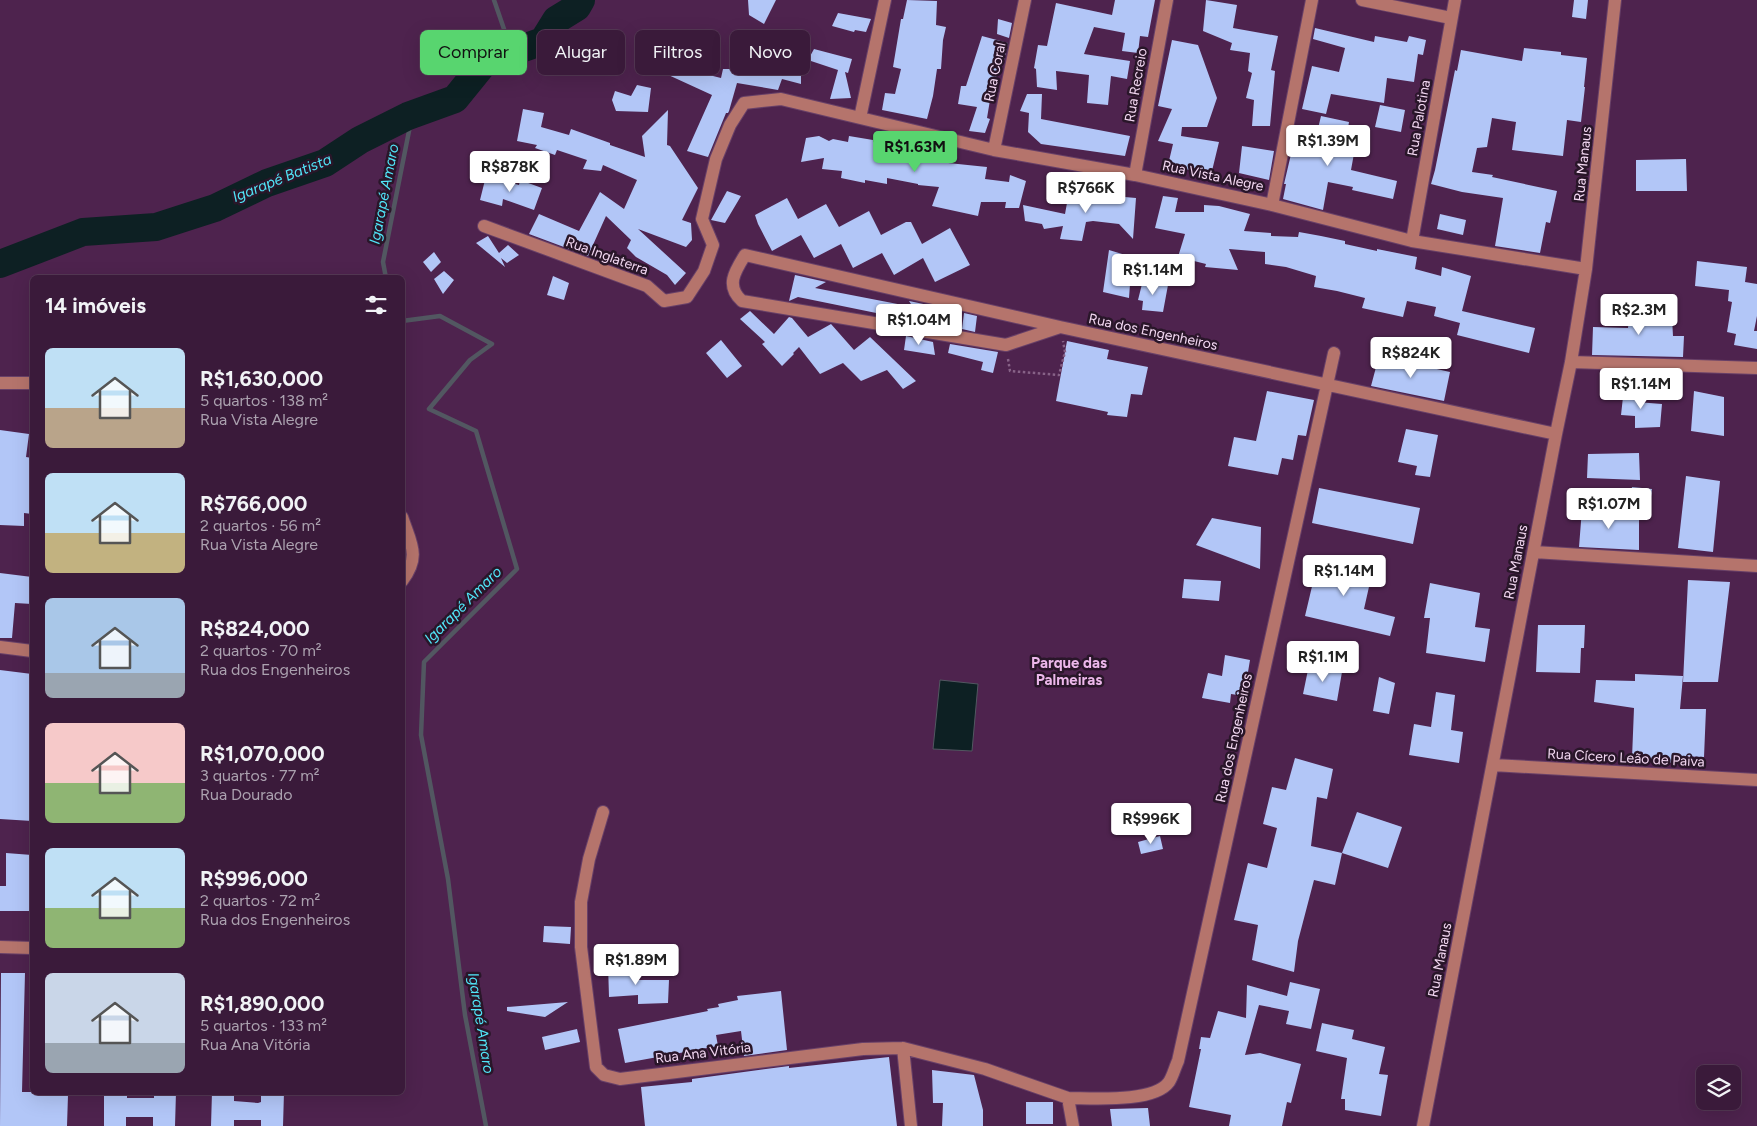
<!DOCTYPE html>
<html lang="pt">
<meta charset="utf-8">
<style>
:root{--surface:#3a1a3a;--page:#452745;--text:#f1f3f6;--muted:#aba1af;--line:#543854;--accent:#58d56f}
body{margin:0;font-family:Figtree,sans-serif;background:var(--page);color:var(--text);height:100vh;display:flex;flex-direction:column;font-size:19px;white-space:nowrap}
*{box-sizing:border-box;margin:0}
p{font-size:16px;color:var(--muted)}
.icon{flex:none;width:28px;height:28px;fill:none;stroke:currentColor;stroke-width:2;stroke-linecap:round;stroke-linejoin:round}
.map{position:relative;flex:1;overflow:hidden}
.details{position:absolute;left:30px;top:275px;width:375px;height:820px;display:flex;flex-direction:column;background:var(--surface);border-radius:8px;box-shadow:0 5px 20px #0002,0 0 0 1px var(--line)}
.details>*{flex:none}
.banner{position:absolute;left:420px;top:30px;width:475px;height:45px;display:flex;gap:10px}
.tools{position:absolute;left:1696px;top:1065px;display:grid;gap:10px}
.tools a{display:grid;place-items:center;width:45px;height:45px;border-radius:8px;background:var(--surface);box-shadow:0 5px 20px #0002,0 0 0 1px var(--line);font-size:25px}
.price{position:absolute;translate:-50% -42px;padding:0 11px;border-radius:5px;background:#fff;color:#222;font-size:16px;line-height:32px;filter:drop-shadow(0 1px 2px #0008)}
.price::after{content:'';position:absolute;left:50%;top:30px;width:15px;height:11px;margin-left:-8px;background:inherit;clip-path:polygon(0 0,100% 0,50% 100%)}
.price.selected{background:var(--accent);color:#111}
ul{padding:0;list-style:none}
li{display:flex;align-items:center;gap:15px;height:125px;padding:0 15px}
li span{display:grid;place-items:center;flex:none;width:140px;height:100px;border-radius:8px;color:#555}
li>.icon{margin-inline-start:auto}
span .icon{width:60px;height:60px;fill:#fffc;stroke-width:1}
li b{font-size:21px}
h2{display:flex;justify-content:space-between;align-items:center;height:60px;padding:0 15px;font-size:21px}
.chip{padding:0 18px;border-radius:8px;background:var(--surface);box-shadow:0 5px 20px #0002,0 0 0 1px var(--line);font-size:18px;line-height:45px}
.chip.selected{background:var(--accent);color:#111}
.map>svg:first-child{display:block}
.water{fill:#0d2023;stroke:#525761}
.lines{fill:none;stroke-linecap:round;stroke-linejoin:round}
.stream{stroke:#525761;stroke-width:4.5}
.river{stroke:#0d2023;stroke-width:28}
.building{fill:#b2c6f7}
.minor-casing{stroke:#684068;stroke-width:14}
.path{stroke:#876287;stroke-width:2.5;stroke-dasharray:2.5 2.5;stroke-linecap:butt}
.minor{stroke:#b5746c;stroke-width:12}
.labels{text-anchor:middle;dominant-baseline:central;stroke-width:5;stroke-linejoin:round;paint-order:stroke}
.street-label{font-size:14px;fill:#f3d8f2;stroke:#291629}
.water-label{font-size:15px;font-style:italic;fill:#51e5f8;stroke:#291629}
.neighbourhood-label{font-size:15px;font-weight:bold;fill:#ecb7ea;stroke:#291629}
</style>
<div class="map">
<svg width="1757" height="1126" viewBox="0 0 1757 1126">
<rect width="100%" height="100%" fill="#4e234e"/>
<!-- water -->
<path class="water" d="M940,680L978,684L972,751L933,749Z"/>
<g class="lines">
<!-- stream -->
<path class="stream" d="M494,0L504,29L505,55
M386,278L383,262L412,116
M402,321L440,316L492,344L470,360L429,409L476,431L517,569L424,662L421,735L448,879L465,1015L486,1126"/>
<!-- river -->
<path class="river" d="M0,264L83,232L156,227L190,216L215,208L267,183L325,163L360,140L408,116L455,99L485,62L543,41L556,20L577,7L581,0"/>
</g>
<!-- building -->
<path class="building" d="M748,0H776L764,24L749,15Z
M907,0L937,1L936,25L946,27L943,40L941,69H937L933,96L927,119L882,110L885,93L895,94L901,69L893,67L901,19H903Z
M1115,0H1155L1148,37L1140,36L1138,53L1122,51L1125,33L1094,27L1084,54L1130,61L1127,79L1111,76L1108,105L1087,103L1089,75L1056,71L1057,90L1037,87L1036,69L1034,68L1038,45L1047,46L1056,3L1112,15Z
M1206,0L1237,5L1233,28L1278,36L1271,70L1275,71L1270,126H1252L1254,100L1246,98L1252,73L1248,71L1250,53L1230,50L1232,43L1203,31Z
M1574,0H1588L1586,19L1572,17Z
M838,13L871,19L866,32L855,30L854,32L832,26Z
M998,19L1012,23L1009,38L997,34Z
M1315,28L1374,42L1375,36L1407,42L1409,36L1426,40L1423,55L1418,54L1414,82L1387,78L1384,103L1331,94L1326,114L1302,109L1312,66L1339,72L1345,48L1313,39Z
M982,36L1008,43L1004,60L1000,59L995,83L993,82L987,118L990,119L985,133L969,131L977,107L958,104L961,86H966Z
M660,40L666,59L680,62L685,69L721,78L723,69H741L749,47L762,52L761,57L801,63V84L782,79L778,90L737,83L729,111L728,113H726L708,157L687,151L712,95L640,62L650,41Z
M1172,40L1198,45L1217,98L1207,127H1182L1181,136L1219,142L1211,175L1168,165L1173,144L1158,141L1172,109L1158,106Z
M1524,48L1561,52V55L1587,58L1584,87H1585L1581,122L1567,120L1563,156L1512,150L1516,122L1492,118L1487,147L1477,148L1472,172L1493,175L1492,177L1557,191L1550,223L1546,222L1540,253L1495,246L1503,198L1462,192L1431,184L1435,170L1455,70L1457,71L1461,50L1522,61Z
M814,49L852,59L848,73L845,72L851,98L830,99L838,70L808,60Z
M637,85L651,88L648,112L616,111L612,100L615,91L631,96Z
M1027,94H1042L1041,119L1130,136L1125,156L1041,144L1028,132L1029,113L1020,111Z
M1380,105L1405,110L1401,132L1375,127Z
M523,109L544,113L541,127L569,135L571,129L610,143V145L645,157L642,136L668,110L667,145L670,146L698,188L682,220L691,223L692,240L686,247L638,229L686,273L675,285L667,275L636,257L627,248L631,240L606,216L588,256L529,234L539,214L579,231L600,192L624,209L637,180L603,165L601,171L583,169L587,160L557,150L555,155L535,148L537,145L517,141Z
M1321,116L1349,122L1345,146L1355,148L1351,170L1397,181L1393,199L1352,190L1353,187L1328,182L1323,210L1283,199L1286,184H1284L1296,133L1316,137Z
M819,136L829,141L833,139L848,142L849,136L873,140V142L920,155L919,160L987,167L985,179L1009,182L1010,175L1026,181L1019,208H1005L1006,202H981L978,216L932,206L939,187L918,185V184L887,178V184L865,180V183L841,178L842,171L822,169L824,158L801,162L806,138Z
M1242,146L1274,151L1269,180L1239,173Z
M1686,159L1687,191H1636V160Z
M486,176L519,185L520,180L542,188L534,210L503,199L502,206L480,200Z
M727,191L741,196L725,223L711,220Z
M1069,192H1091V194L1136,198L1133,239L1119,224L1093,221L1086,222L1082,241L1060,239L1063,226L1044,229L1042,224L1025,221L1023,205L1065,214Z
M1163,196L1178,198L1175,212H1204V205L1219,206L1250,214L1244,231L1271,233V236L1298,237L1299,232L1321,236L1345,241V244L1377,251V249L1417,257L1415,269L1441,276L1442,267L1471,276L1462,311L1535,328L1529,353L1457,335L1460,323L1434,316L1436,307L1407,301L1403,317L1362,308L1365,298L1337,291L1314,287L1316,276L1286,267L1265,264V252L1229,249L1238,270L1205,267L1206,264L1178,257L1185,234L1155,228Z
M787,198L798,219L826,204L839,227L869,211L881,235L906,222H911L922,244L950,228L970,265L935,282L923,258L894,275L882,253L853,268L841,244L814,258L801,235L772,251L758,224L755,215Z
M1440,214L1466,220L1463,235L1437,229Z
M488,236L499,253L508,245L519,255L507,263L501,258L505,267L476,243Z
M1109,250L1132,257L1129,298L1103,292Z
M434,252L441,262L431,272L423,262Z
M1697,261L1747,267L1745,282L1757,284V316L1754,331H1757V349L1734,345L1736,334L1727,332L1732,302L1728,301L1729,290L1695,286Z
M444,271L454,280L443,294L434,279Z
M795,275L826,282L815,288L913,307L909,301L933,306L930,324L798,297L789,301Z
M553,276L569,283L564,300L547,295Z
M1143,280L1168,285L1163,312L1142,310L1143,301L1138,300Z
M1631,295L1646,297L1645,317L1672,318L1673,336H1684L1683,357L1592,355L1593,327L1628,328Z
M750,311L774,334L789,317L792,318L808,337L831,324L854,350L870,337L916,381L903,389L887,370L861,381L843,363L820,374L799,347L793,353L794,354L782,366L762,344L765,342L740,319Z
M964,313L977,316L975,332L962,329Z
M906,336L933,342L935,355L904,350Z
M721,340L742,366L727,378L706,353Z
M1067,341L1109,350L1107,359L1148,367L1142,395L1131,394L1127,417L1107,415L1108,412L1056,401Z
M950,344L998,352L993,373L981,370L983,362L948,353Z
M1379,356L1450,372L1444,401L1371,386Z
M1624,388L1637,390V402L1662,404L1660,427L1635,428V416L1621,415Z
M1267,391L1314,400L1306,436L1298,435L1293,460L1282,458L1278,475L1228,466L1234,437L1256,441Z
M1694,391L1724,397V436L1691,431Z
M1406,429L1438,435L1430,477L1415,475L1417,466L1398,462Z
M0,430L29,434L26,457L32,458V514L24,513V526L0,525Z
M1639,453L1640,480L1587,478L1588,454Z
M1686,476L1720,481L1713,552L1678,548Z
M1632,487L1652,489L1649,512L1629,510Z
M1319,488L1420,508L1413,544L1312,523Z
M1582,509L1639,515V550L1579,547Z
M1212,518L1261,527L1260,569L1196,545Z
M1314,556L1373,569L1364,609L1395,617L1390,636L1305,616L1314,578L1309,577Z
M0,573L32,577V604L15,603L12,638H0Z
M1184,579L1221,581L1219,601L1182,598Z
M1688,580L1730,582L1718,682H1683Z
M1430,583L1480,593L1475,627L1490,629L1485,662L1426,653L1430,618H1424Z
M1538,625H1585L1584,648H1581L1580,673L1536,672Z
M1225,655L1250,660L1244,696L1231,694L1230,703L1202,698L1208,673L1222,676Z
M1309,665L1342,672L1337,701L1303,694Z
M0,670L32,674V821L0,819Z
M1635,674L1683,676L1680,709H1706L1704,757L1674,756V763L1632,758L1634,708L1594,702L1596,680L1635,681Z
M1379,677L1395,683L1389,714L1373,711Z
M1436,692L1455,695L1451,730L1463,732L1459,763L1409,755L1414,724L1431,727Z
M1295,758L1333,769L1327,799L1317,797L1311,846L1342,853L1335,885L1314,880L1298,941L1294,972L1252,960L1258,925L1234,920L1248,863L1267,868L1277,828L1263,824L1272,787L1286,790Z
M1357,812L1402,827L1388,868L1342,853Z
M1160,836L1163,849L1141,854L1138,842Z
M6,853L32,855V911H0V886H6Z
M544,926L571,927L570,944L543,942Z
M631,963L632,980H669L668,1003L638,1004V995L609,997L608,964Z
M1,973H25L22,1092H66L65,1095H68L67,1126H0Z
M1290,982L1320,989L1311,1029L1286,1024L1289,1011L1259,1005L1245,1055L1260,1053L1301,1064L1291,1103L1287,1102L1282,1126H1229L1231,1115L1189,1107L1201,1049H1199L1201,1037L1210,1038L1218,1011L1246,1018L1247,985L1287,996Z
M781,991L787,1050L744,1056L741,1031L716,1035L718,1046L625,1063L618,1029L708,1011L707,1009L719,1007L718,1004L738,1000L737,996Z
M568,1002L545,1017L507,1011V1007Z
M1322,1023L1354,1030L1352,1039L1385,1047L1379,1074L1388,1075L1381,1116L1345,1110V1099H1341L1347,1058L1316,1051Z
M577,1029L580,1042L545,1050L542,1037Z
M889,1057L897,1126H645L641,1087L692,1082V1079L789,1066V1068Z
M932,1070L974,1075L983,1110V1126H942L943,1103H933Z
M104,1092H127V1098H154V1092H176L175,1126H153V1117H126V1126H104Z
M212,1092H234V1101L258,1103L261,1102V1092H284L283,1126H261V1120H234V1126H211Z
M1026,1102H1053V1124H1026Z
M1148,1108L1150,1126H1112L1110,1109Z"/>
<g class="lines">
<!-- minor casing -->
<g class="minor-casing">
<path id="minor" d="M1362,0L1451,18
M860,118L885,0
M994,150L1025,0
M1135,175L1167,0
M1272,205L1312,0
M484,226L647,286L664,301L687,297L704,271L713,245L702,219L716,159L730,125L744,103L781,99L994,150L1135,175L1272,205L1412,241L1586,269
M1412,241L1455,0
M1060,327L1006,345L742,301C725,286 735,271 745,255L1060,327L1556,434
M1571,362L1757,368
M0,383H32
M402,517C411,544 421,556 402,581
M1534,552L1757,566
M0,647L32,651
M1493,765L1757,780
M603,812L589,859L581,902V947L596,1067L604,1075L620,1079L863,1049L903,1048L985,1069L1068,1098
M0,947L32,948
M903,1048L911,1126
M1073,1126L1068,1098C1092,1098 1154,1103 1169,1082C1173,1076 1175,1067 1178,1061L1334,353
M1423,1126L1556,434L1571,362L1586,269L1615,0"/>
</g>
<!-- path -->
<path class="path" d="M1008,359L1010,371L1059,375L1065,352L1063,341"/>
<!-- minor -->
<use href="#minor" class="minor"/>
</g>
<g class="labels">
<!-- street labels -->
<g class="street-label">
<text transform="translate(995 72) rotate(-78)">Rua Coral</text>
<text transform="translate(1136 85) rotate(-80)">Rua Recreio</text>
<text transform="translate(1419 118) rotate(-80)">Rua Palotina</text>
<text transform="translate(1583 164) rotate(-84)">Rua Manaus</text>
<text transform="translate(1213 176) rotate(12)">Rua Vista Alegre</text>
<text transform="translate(607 256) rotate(20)">Rua Inglaterra</text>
<text transform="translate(1153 332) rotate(12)">Rua dos Engenheiros</text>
<text transform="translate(1516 562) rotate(-79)">Rua Manaus</text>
<text transform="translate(1234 738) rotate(-78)">Rua dos Engenheiros</text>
<text transform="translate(1626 758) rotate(3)">Rua Cícero Leão de Paiva</text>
<text transform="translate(1440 960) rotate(-79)">Rua Manaus</text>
<text transform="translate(703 1053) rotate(-7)">Rua Ana Vitória</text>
</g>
<!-- water labels -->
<g class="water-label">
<text transform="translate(282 178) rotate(-22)">Igarapé Batista</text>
<text transform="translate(384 194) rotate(-79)">Igarapé Amaro</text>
<text transform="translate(463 605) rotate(-45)">Igarapé Amaro</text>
<text transform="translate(481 1023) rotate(81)">Igarapé Amaro</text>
</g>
<!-- neighbourhood labels -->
<g class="neighbourhood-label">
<text x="1069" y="663">Parque das<tspan x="1069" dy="17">Palmeiras</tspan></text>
</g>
</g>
</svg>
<div class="tools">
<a><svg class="icon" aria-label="layers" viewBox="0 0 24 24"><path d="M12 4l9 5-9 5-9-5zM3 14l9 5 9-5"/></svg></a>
</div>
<b class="price" style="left:1328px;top:167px">R$1.39M</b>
<b class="price selected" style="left:915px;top:173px">R$1.63M</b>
<b class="price" style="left:510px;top:193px">R$878K</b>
<b class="price" style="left:1086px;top:214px">R$766K</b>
<b class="price" style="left:1153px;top:296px">R$1.14M</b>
<b class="price" style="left:1639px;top:336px">R$2.3M</b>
<b class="price" style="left:919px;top:346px">R$1.04M</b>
<b class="price" style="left:1411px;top:379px">R$824K</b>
<b class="price" style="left:1641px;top:410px">R$1.14M</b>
<b class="price" style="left:1609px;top:530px">R$1.07M</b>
<b class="price" style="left:1344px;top:597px">R$1.14M</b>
<b class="price" style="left:1323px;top:683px">R$1.1M</b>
<b class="price" style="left:1151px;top:845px">R$996K</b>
<b class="price" style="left:636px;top:986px">R$1.89M</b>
<div class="banner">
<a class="chip selected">Comprar</a>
<a class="chip">Alugar</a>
<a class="chip">Filtros</a>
<a class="chip">Novo</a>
</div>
<section class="details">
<h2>14 imóveis<svg class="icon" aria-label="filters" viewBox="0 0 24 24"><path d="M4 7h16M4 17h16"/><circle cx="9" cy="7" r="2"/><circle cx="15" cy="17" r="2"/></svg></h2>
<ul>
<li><span style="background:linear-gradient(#bfe0f5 60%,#b9a48a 0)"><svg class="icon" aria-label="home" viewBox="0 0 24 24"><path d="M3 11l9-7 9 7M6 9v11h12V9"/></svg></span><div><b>R$1,630,000</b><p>5 quartos · 138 m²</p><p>Rua Vista Alegre</p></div></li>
<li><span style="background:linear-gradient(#bfe0f5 60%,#c2b280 0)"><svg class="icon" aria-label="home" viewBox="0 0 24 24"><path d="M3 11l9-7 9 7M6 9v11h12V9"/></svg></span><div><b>R$766,000</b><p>2 quartos · 56 m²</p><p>Rua Vista Alegre</p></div></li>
<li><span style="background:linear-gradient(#a9c7e8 75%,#9aa5b1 0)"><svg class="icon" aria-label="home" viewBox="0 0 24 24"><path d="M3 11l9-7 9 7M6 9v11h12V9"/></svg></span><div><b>R$824,000</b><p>2 quartos · 70 m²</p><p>Rua dos Engenheiros</p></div></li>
<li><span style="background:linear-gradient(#f6c9c9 60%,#8fb573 0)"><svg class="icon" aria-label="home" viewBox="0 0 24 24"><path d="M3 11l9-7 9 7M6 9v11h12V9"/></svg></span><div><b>R$1,070,000</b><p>3 quartos · 77 m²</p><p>Rua Dourado</p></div></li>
<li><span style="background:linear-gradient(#bfe0f5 60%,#8fb573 0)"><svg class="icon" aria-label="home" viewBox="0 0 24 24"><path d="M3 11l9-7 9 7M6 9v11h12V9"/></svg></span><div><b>R$996,000</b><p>2 quartos · 72 m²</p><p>Rua dos Engenheiros</p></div></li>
<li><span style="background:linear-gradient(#c9d6e8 70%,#9aa5b1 0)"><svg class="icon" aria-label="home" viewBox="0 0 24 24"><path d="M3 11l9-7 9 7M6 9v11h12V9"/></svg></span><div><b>R$1,890,000</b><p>5 quartos · 133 m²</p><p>Rua Ana Vitória</p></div></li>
</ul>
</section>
</div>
